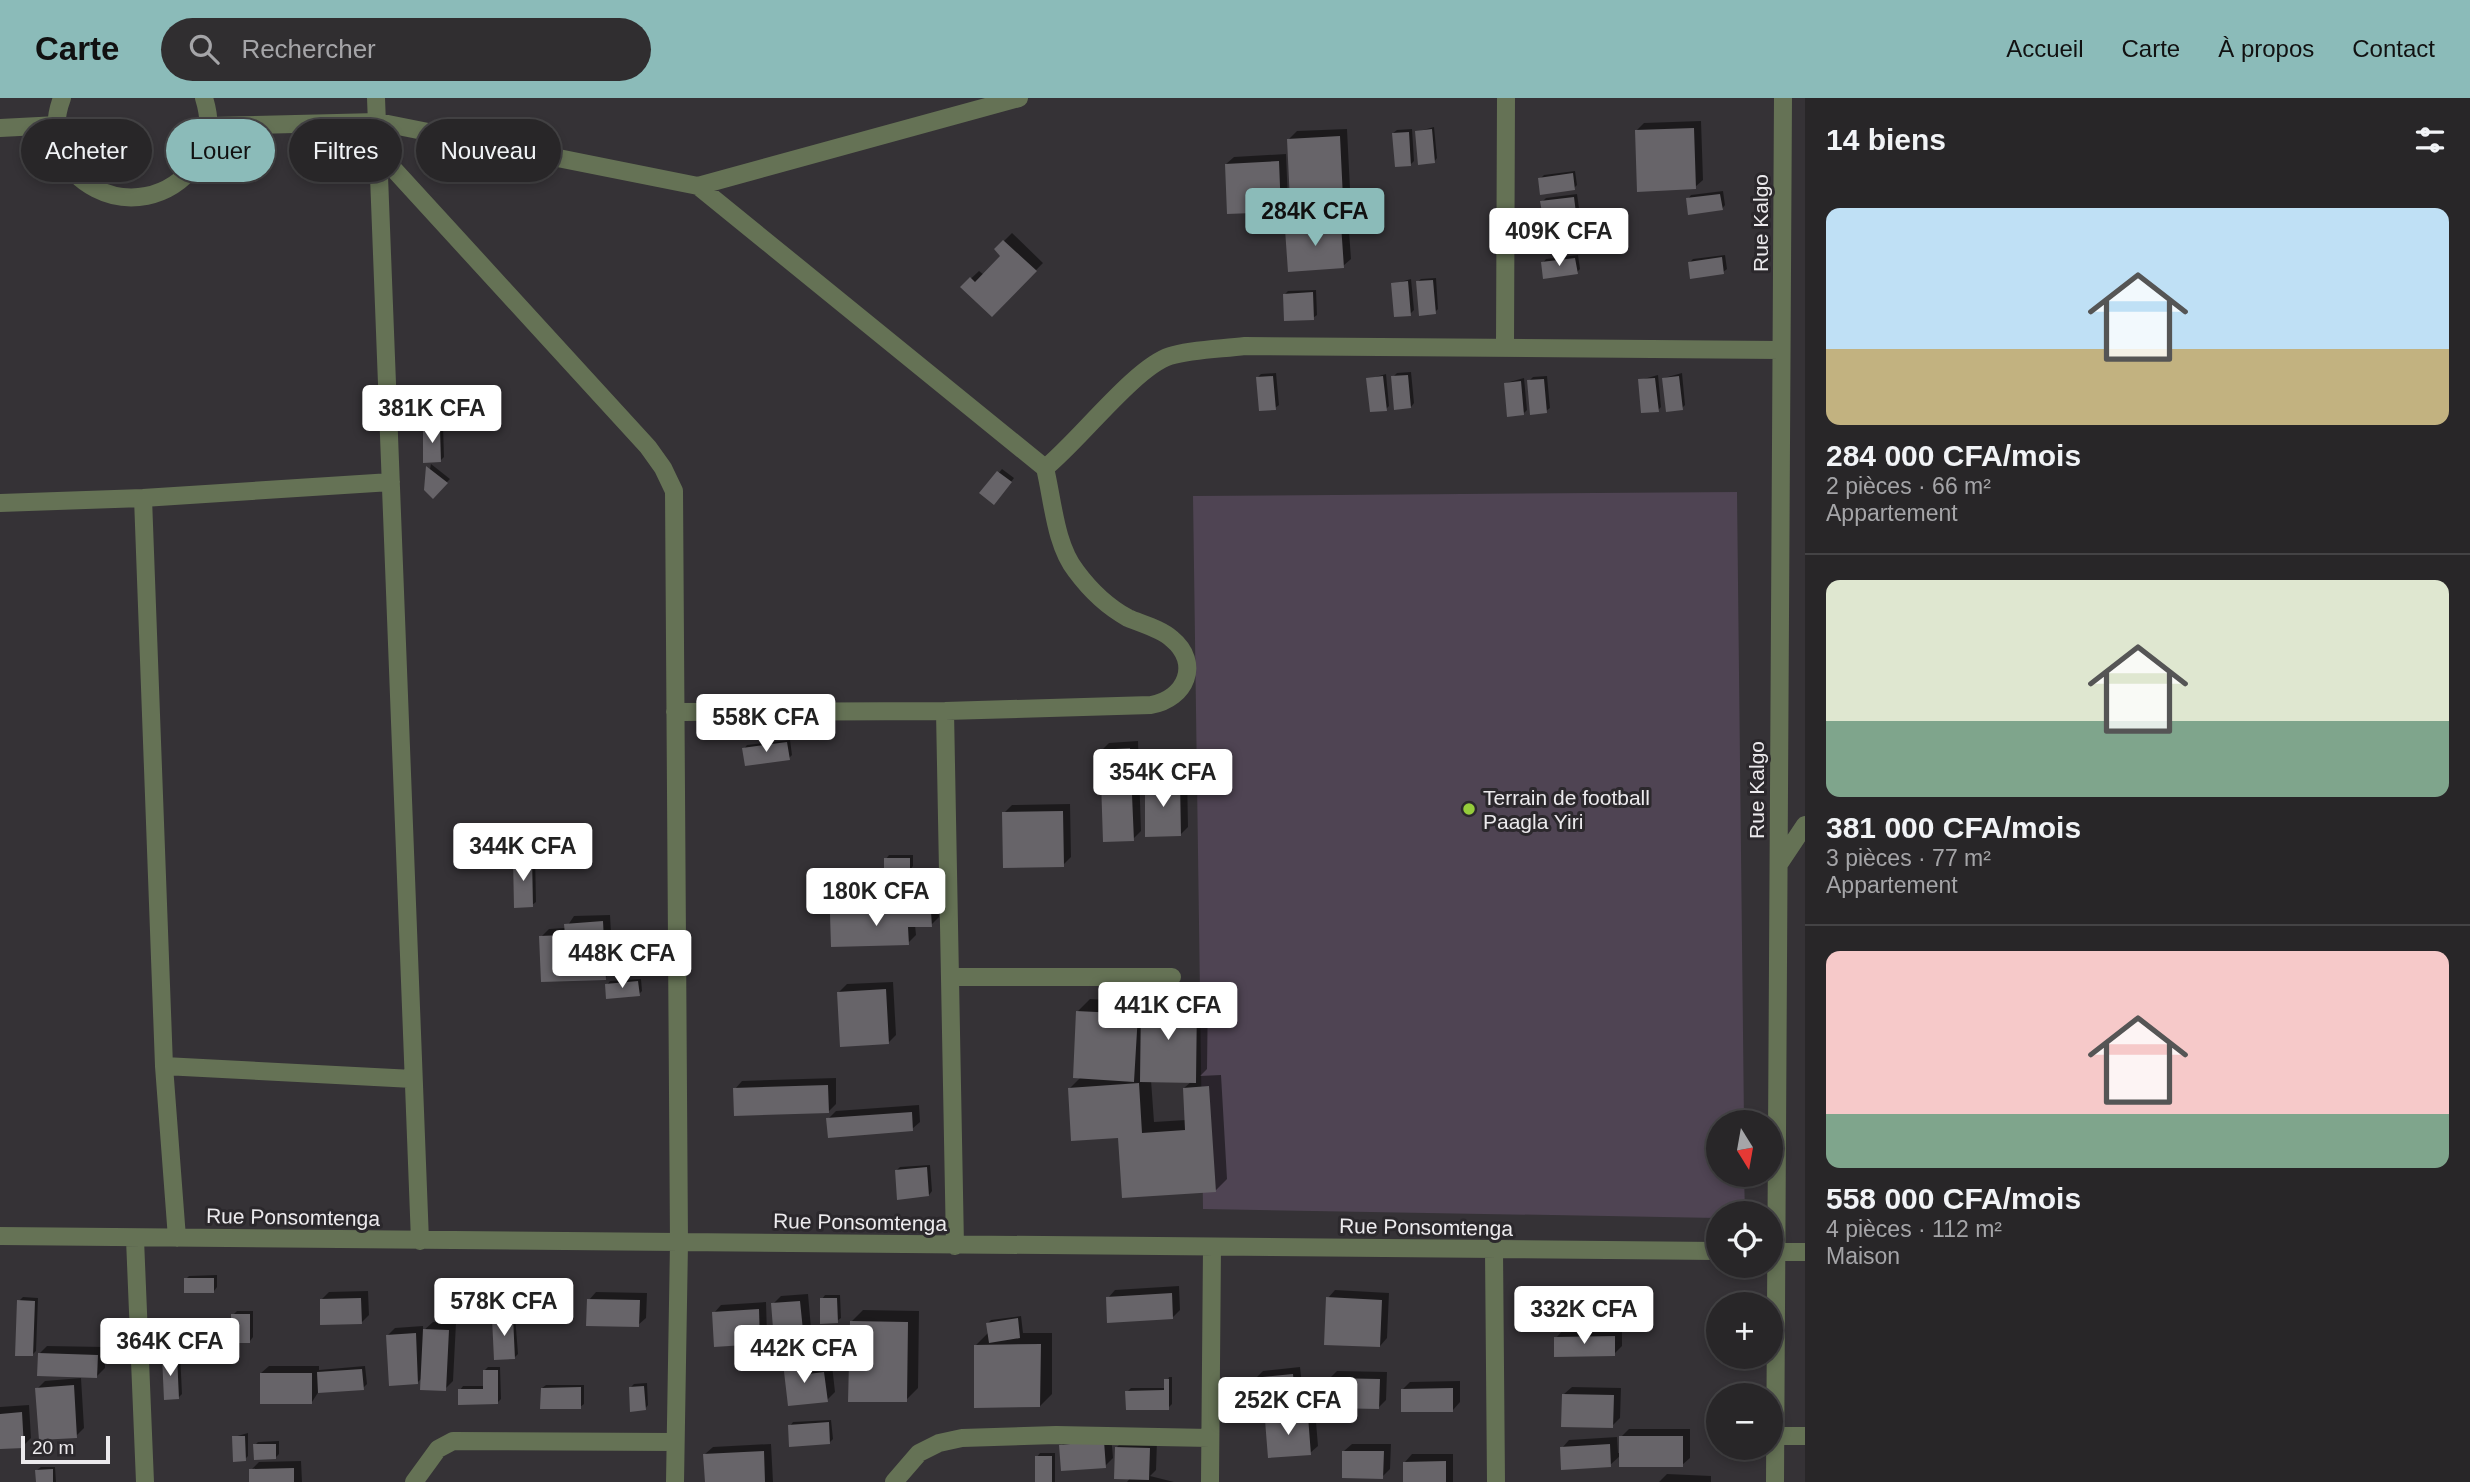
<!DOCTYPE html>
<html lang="fr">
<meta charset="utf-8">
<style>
:root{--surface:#282628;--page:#302e30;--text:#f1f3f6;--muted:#a5a5a8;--line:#444345;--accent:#8bbbb9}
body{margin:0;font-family:Arial,sans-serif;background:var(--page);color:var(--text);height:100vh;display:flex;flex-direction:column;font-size:26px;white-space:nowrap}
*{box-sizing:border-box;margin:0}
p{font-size:23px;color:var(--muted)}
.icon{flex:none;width:38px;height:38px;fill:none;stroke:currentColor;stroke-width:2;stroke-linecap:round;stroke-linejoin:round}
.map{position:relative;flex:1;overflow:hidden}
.details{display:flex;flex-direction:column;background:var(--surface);width:665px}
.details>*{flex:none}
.banner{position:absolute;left:21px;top:21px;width:665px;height:63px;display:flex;gap:14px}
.needle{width:46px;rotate:169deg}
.controls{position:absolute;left:1706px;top:1012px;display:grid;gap:14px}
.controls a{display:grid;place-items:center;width:77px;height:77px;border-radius:50%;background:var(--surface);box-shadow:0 4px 10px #0003,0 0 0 2px var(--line);font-size:35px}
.scale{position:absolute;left:21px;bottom:18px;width:89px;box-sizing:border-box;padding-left:7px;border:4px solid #eceaed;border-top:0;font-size:19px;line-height:24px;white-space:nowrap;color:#eceaed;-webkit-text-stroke:5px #2b282c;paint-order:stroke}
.price{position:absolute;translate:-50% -60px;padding:0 16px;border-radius:7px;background:#fff;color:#222;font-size:23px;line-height:46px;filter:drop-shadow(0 2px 4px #0008)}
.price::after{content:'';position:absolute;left:50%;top:42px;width:21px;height:16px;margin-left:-10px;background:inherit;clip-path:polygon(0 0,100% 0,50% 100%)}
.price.active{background:var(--accent);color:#111}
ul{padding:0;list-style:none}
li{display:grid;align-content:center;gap:14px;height:371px;padding:0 21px}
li+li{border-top:2px solid var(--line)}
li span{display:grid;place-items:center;height:217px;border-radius:14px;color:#555}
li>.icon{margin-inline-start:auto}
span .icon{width:126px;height:126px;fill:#fffc;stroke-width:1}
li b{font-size:30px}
h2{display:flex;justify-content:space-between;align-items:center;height:84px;padding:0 21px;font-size:30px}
.pill{padding:0 24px;border-radius:32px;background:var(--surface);box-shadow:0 4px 10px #0003,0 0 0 2px var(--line);font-size:24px;line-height:63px}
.pill.active{background:var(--accent);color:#111}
header{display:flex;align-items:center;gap:42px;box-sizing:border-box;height:98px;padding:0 35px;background:var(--accent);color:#111}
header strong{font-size:33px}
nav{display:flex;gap:38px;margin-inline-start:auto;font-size:24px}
.search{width:490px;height:63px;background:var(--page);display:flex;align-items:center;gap:18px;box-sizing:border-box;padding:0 24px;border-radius:38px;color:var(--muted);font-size:26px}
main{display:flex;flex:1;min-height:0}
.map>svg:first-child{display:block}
.green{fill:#4f4453}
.shadow{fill:#0007;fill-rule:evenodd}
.building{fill:#676469}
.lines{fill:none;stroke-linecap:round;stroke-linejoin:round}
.minor{stroke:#657255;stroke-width:18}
.poi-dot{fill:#95cc3b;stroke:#2b282c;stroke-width:2.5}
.labels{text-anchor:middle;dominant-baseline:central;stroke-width:6;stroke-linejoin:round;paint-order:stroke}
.street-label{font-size:21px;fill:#eceaed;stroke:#2b282c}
.poi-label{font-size:21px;fill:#eceaed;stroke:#2b282c;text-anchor:start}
</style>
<header>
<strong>Carte</strong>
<div class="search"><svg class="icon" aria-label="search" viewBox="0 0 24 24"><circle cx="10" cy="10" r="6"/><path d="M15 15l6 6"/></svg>Rechercher</div>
<nav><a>Accueil</a><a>Carte</a><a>À propos</a><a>Contact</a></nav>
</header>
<main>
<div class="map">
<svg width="1805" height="1384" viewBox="0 0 1805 1384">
<rect width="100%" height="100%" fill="#353236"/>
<!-- green -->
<path class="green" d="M1737,394L1744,1024H1718V1076H1744L1745,1115H1718V1120L1203,1111L1193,398Z"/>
<!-- shadow -->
<path class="shadow" d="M1701,23L1703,82L1695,89L1636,33L1644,25Z
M1434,29L1437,60L1434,64L1416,34Z
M1347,31L1351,111L1342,120L1348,119L1351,161L1343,168L1287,131L1297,122L1289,41L1297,33Z
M1412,31L1414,63L1411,66L1393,35L1397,32Z
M1286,56L1288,104L1280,112L1226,66L1234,59Z
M1575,73L1577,87L1574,90L1540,81L1544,77Z
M1723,93L1725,107L1722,111L1688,101L1691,97Z
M1577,96L1579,110L1576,114L1542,104L1546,100Z
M1012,135L1043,165L992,217L962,189L979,173L984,177L1002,158L996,151Z
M1578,157L1580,171L1577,174L1543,165L1546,161Z
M1725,157L1727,171L1723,174L1690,164L1693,161Z
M1436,180L1438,211L1435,214L1417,184L1421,181Z
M1411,181L1414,212L1410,216L1393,186Z
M1316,192L1317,217L1313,220L1285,196L1288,193Z
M1411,274L1414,305L1411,309L1393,279L1397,275Z
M1276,275L1279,307L1275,310L1257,280L1261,276Z
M1682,275L1685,307L1682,310L1664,280Z
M1386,276L1389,308L1386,311L1368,281Z
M1658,277L1661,309L1658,312L1640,282Z
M1547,278L1550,310L1546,313L1529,283L1533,279Z
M1524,280L1527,312L1524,315L1506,285Z
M428,327H443L444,359L440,363L425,331Z
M431,366L450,381L433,398L426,392Z
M1002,371L1014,380L998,401L982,395Z
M790,642L792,657L789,660L744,651L747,647Z
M1138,643L1141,733L1133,741L1101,653L1109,645Z
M1187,675L1188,729L1180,737L1146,684L1154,676Z
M1070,706L1071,759L1063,767L1004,715L1012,707Z
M518,757H535L536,804L532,807L515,761Z
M889,757H913V768L910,772L886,761Z
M938,806L939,819L931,827H915L916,837L908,845L832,817L840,809Z
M610,817L613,872L605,880L541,839L549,831L566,830L574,818Z
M641,881L642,893L639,896L607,887L610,883Z
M893,884L896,937L888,945L839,894L847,886Z
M1155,891L1208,892L1207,971L1200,978L1221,977L1227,1081L1215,1093L1069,991L1081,979L1078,913L1090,901L1142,904ZM1151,982L1192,983L1184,990L1186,1022L1154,1024Z
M836,980V1006L829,1013L735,991L742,983Z
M919,1007L920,1024L912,1031L828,1021L836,1013Z
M930,1067L932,1093L929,1097L896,1073L900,1069Z
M217,1177V1189L214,1193L186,1181L189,1178Z
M483,1185L484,1211L481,1214L455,1190L458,1186Z
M1179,1188L1180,1212L1173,1219L1108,1200L1115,1192Z
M1335,1192L1389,1195L1387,1240L1380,1248L1328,1200Z
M368,1193L369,1217L361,1225L321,1202L329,1194Z
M596,1194L647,1195L646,1220L638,1227L589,1202Z
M808,1196L812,1242L804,1250L773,1206L781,1198Z
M825,1197H840L841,1220L837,1223L822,1201Z
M23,1199L38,1200L36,1253L33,1256L19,1203Z
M766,1204L767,1237L760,1245L714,1215L721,1207Z
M863,1212L919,1213L918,1290L906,1302L851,1224Z
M237,1213H253V1239L250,1243L233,1217Z
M497,1217H515L518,1256L514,1260L494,1221Z
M1021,1218L1023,1235H1052V1296L1040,1308L976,1247L989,1234L988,1225L991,1222Z
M433,1224L456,1225L453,1283L445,1291L422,1280L418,1284L387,1238L395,1230L423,1228V1233Z
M1622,1231V1248L1614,1256L1556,1240L1563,1232Z
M47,1248L105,1249V1270L97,1278L39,1256Z
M167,1255H180L182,1296L178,1300L164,1258Z
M814,1255L815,1269L832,1267L835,1294L827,1302L785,1265L792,1258Z
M269,1268H319V1272L365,1268L367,1286L363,1290L319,1293L312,1304L261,1275Z
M488,1269H500L501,1301L497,1305L460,1292L463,1288H485L484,1273Z
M1300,1269L1303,1296L1296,1303L1255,1281L1263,1273Z
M1337,1273L1387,1274L1386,1302L1379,1309L1329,1281Z
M1169,1279H1172V1306L1168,1310L1127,1294L1131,1290H1166Z
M81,1280L84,1330L76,1338L37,1291L45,1283Z
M1460,1283V1304L1453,1312L1402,1292L1410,1284Z
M647,1285L648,1307L645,1311L631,1289L634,1286Z
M546,1287H584V1306L580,1309L542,1290Z
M1572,1289L1621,1290L1620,1320L1612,1328L1564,1296Z
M29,1307L31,1340L23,1348L0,1349V1309Z
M1315,1312L1318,1348L1310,1355L1267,1323L1275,1315Z
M831,1322L833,1341L829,1345L790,1328L793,1324Z
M1629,1331H1690V1360L1682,1367L1621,1357L1610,1367L1562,1350L1569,1342L1617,1339L1618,1355H1621V1339Z
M248,1335V1358L245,1361L234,1339Z
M1111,1337L1113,1360L1105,1368L1061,1348L1069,1340Z
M1124,1342L1157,1343L1156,1372L1150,1378L1174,1384H1127L1131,1379L1116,1350Z
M279,1343V1356L276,1359L255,1347L258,1344Z
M771,1346L773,1384H706L705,1356L713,1349Z
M1352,1346H1391L1390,1371L1382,1379L1344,1353Z
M1040,1355H1055V1384H1036L1037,1359Z
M1412,1356H1453V1384H1405V1364Z
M301,1363L302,1384H251V1372L259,1364Z
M41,1369H55L56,1384H37V1372Z
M1667,1376L1711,1378V1384H1659Z"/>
<!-- building -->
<path class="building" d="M1694,30L1696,91L1637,94L1635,32Z
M1432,31L1435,65L1418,67L1415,33Z
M1409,34L1411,68L1395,69L1392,35Z
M1340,38L1344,121L1291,124L1287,41Z
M1279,63L1281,114L1227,116L1225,66Z
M1573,75L1575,92L1540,97L1538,80Z
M1720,96L1723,112L1688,117L1686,100Z
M1574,99L1576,115L1543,120L1540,103Z
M1341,126L1344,170L1288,174L1285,131Z
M1003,142L1037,173L992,219L960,189L970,179L975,184L1000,158L994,151Z
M1722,159L1724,176L1690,181L1688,164Z
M1575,160L1578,176L1543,181L1541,164Z
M1433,182L1436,216L1419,218L1416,183Z
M1408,183L1411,218L1394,219L1391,185Z
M1313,194L1314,222L1284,223L1283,196Z
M1408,277L1411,310L1394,312L1391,278Z
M1273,278L1276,312L1259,313L1256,279Z
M1383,278L1387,313L1370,314L1366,280Z
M1679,278L1683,312L1666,314L1662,280Z
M1655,280L1659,314L1641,315L1638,281Z
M1544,281L1547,315L1530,317L1527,282Z
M1521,283L1524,317L1507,319L1504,285Z
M423,330H440L441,364L423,365Z
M426,368L448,385L433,401L424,392Z
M997,373L1012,384L994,407L979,395Z
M787,644L790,662L745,668L742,650Z
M1130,650L1134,743L1103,744L1100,652Z
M1180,682L1181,738L1145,739V683Z
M1063,713L1064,769L1003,770L1002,714Z
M532,759L533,809L514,810L513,760Z
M884,760H910V773L884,774Z
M931,813L932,829H908L909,847L831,849L830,816Z
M603,823L606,882L541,884L539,838L565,837L564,826Z
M638,883L640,898L606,901L605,886Z
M886,891L889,946L840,949L837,894Z
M1141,902L1197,903L1196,985L1140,984Z
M1076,913L1138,916L1134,984L1073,980Z
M1139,985L1142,1035L1185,1032L1183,990L1209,988L1216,1094L1122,1100L1118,1040L1071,1043L1068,990Z
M828,987L829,1015L734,1018L733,990Z
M912,1014L913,1033L828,1040L826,1020Z
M927,1069L929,1098L897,1102L895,1072Z
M184,1180H214V1195H184Z
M480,1188L482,1216L455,1217L453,1189Z
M1172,1195L1173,1221L1107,1225L1106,1199Z
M1326,1199L1382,1202L1380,1249L1324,1247Z
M361,1200L362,1226L320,1227V1201Z
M820,1200H837L838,1225L820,1226Z
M587,1201L640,1202L639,1229L586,1228Z
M17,1202L35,1203L33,1258H15Z
M800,1203L805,1252L775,1255L771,1205Z
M759,1211L760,1246L714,1249L712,1214Z
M231,1216H250V1245H231Z
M513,1219L515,1261L494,1262L492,1220Z
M1018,1220L1020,1240L989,1245L986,1225Z
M850,1223L908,1224L907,1304H848Z
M423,1231L449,1232L446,1293L420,1292Z
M416,1235L418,1286L389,1288L386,1237Z
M1615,1238V1258L1554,1259V1239Z
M1041,1246L1040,1309L974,1310V1247Z
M38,1255L98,1257L97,1280L37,1278Z
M177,1257L179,1301L164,1302L162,1258Z
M807,1262L808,1276L824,1274L828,1304L788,1308L783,1265Z
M362,1271L364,1292L318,1295L317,1274Z
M483,1272H498V1306L458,1307V1291H483Z
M260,1275H312V1306H260Z
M1293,1276L1296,1305L1256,1309L1253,1280Z
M1328,1280L1380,1281L1379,1311L1327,1310Z
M1164,1281H1169V1312H1126L1125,1293L1164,1292Z
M74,1287L77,1340L39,1342L35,1290Z
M644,1288L646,1312L630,1314L629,1289Z
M581,1289V1311H540L541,1290Z
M1453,1290V1314H1401V1291Z
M1562,1296L1614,1297L1613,1330L1561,1329Z
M22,1314L24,1350L0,1351V1316Z
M1308,1318L1311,1357L1268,1360L1265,1322Z
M829,1324L830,1346L789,1349L788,1327Z
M232,1338H245L246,1363L233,1364Z
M1619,1338H1683V1369H1619Z
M1104,1343L1106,1370L1061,1373L1059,1347Z
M253,1346H276V1361L254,1362Z
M1610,1346L1611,1369L1561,1372L1560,1349Z
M1115,1349L1150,1350L1149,1382L1114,1381Z
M764,1353L765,1384H705L703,1356Z
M1342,1353H1384L1383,1381L1342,1380Z
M1035,1358H1052V1384H1035Z
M1446,1363V1384H1403V1364Z
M294,1370V1384H249V1371Z
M53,1371V1384H36L35,1372Z"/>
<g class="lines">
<!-- minor -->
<path class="minor" d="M62,0C31,81 139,139 196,66C211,47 211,22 204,0
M376,0L420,1143
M209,28L378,24L698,88L1019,0
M0,30L58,27
M378,54L648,349L663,370L674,393L679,1145L675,1384
M698,88L1045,370C1078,344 1135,269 1170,258C1193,251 1221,251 1245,248L1781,252
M1505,248L1506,0
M143,400L164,968L177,1140
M0,405L143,400L391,384
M945,613L955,1148
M675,614L945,613L1151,607C1186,601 1201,565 1172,541C1161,531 1142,526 1128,520C1108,509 1090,492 1076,473C1055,446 1053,403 1045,370
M1779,766L1805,727
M950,879H1172
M164,968L413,981
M0,1138L1718,1153
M135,1141L145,1384
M1494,1153L1496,1384
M1771,1154H1805
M1775,1338H1805
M414,1384L438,1351L453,1343L675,1344
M894,1384L919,1355L939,1345L962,1340L1056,1337L1210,1340
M1210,1384L1212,1149
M1775,1384L1783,0"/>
</g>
<!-- markers -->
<circle class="poi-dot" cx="1469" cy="711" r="7"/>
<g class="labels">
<!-- street labels -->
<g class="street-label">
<text transform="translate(1760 125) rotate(-90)">Rue Kalgo</text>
<text transform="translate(1756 692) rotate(-90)">Rue Kalgo</text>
<text transform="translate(293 1119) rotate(1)">Rue Ponsomtenga</text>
<text transform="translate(860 1124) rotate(1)">Rue Ponsomtenga</text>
<text transform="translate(1426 1129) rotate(1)">Rue Ponsomtenga</text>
</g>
<!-- poi labels -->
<g class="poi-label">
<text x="1483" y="699">Terrain de football<tspan x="1483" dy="24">Paagla Yiri</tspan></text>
</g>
</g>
</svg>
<div class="controls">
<a><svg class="needle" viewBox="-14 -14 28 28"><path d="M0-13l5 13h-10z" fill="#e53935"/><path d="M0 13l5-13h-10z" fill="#a5a5a8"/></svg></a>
<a><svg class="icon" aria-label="locate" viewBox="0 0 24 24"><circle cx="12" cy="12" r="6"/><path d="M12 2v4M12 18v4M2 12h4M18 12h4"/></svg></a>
<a>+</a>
<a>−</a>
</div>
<div class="scale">20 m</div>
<b class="price active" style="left:1315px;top:150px">284K CFA</b>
<b class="price" style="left:1559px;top:170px">409K CFA</b>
<b class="price" style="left:432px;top:347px">381K CFA</b>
<b class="price" style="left:766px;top:656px">558K CFA</b>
<b class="price" style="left:1163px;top:711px">354K CFA</b>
<b class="price" style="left:523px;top:785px">344K CFA</b>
<b class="price" style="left:876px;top:830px">180K CFA</b>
<b class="price" style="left:622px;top:892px">448K CFA</b>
<b class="price" style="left:1168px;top:944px">441K CFA</b>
<b class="price" style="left:504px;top:1240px">578K CFA</b>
<b class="price" style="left:1584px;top:1248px">332K CFA</b>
<b class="price" style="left:170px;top:1280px">364K CFA</b>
<b class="price" style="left:804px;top:1287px">442K CFA</b>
<b class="price" style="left:1288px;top:1339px">252K CFA</b>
<div class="banner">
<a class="pill">Acheter</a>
<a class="pill active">Louer</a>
<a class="pill">Filtres</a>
<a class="pill">Nouveau</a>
</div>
</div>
<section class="details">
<h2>14 biens<svg class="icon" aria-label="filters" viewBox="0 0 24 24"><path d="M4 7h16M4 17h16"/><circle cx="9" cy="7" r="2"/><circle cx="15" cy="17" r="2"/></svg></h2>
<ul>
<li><span style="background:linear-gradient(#bfe0f5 65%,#c2b280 0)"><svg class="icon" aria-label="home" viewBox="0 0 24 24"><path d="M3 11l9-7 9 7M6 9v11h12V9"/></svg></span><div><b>284 000 CFA/mois</b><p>2 pièces · 66 m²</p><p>Appartement</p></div></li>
<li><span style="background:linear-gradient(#dfe7d0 65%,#7fa58c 0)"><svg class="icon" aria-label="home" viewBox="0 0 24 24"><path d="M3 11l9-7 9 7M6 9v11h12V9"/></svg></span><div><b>381 000 CFA/mois</b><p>3 pièces · 77 m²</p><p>Appartement</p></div></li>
<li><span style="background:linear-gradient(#f6c9c9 75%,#7fa58c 0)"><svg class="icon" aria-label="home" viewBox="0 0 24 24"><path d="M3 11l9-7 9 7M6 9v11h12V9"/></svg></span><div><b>558 000 CFA/mois</b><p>4 pièces · 112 m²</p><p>Maison</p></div></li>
</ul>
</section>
</main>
